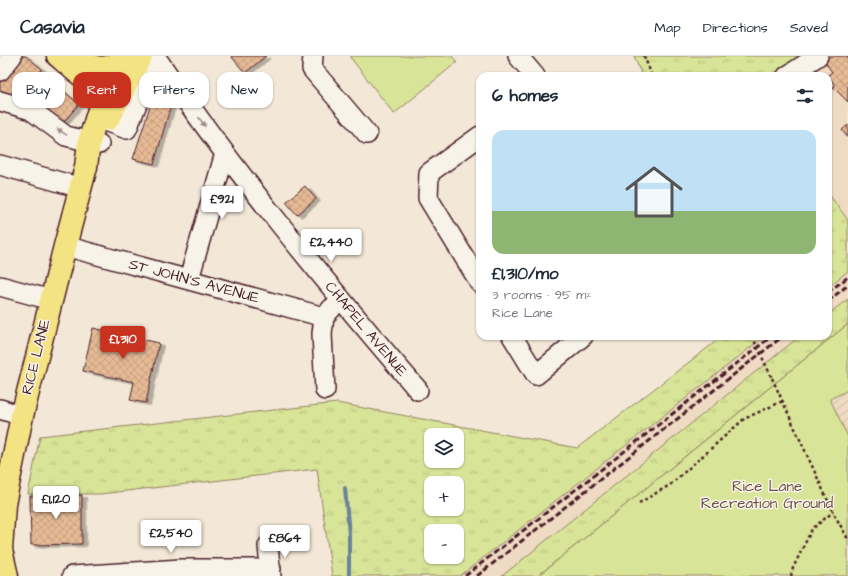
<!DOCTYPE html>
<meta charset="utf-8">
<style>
:root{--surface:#fff;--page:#f6f6f7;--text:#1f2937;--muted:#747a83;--line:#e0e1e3;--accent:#c8321e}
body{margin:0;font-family:"Architects Daughter",sans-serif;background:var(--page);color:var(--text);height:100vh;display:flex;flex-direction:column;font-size:15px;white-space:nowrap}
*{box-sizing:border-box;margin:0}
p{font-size:13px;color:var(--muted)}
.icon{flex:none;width:22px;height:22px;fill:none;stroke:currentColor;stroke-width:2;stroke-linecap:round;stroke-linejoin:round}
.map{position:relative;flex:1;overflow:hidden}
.side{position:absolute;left:476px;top:16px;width:356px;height:268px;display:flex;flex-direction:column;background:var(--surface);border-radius:12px;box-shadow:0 1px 3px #0004}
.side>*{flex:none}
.top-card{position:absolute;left:12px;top:16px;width:380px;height:36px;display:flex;gap:8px}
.fabs{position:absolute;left:424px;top:372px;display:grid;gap:8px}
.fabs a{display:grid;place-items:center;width:40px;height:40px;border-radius:8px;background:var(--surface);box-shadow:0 1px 3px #0004;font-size:20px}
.price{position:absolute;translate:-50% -34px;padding:0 9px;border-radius:4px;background:#fff;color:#222;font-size:13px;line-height:26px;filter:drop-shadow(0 1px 2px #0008)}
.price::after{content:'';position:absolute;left:50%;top:24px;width:12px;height:9px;margin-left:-6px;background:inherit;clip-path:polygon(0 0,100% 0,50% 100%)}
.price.current{background:var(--accent);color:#fff}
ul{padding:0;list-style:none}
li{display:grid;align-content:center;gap:8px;height:212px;padding:0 16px}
li span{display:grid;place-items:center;height:124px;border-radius:12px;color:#555}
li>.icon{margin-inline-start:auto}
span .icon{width:72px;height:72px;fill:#fffc;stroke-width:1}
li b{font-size:17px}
h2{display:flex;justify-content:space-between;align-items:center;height:48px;padding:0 16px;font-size:17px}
.tag{padding:0 14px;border-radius:12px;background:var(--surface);box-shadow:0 1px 3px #0004;font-size:14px;line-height:36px}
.tag.current{background:var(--accent);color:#fff}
header{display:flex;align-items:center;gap:24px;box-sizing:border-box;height:56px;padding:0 20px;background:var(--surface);border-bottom:1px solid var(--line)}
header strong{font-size:19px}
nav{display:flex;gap:22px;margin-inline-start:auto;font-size:14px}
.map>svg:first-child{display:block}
.built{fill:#efdac3}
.industrial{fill:url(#industrial-furrows)}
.grass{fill:url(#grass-tufts);stroke:#918261;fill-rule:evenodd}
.park{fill:#d8e497;stroke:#918261}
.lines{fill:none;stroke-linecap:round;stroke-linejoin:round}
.stream{stroke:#6a8398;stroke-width:4}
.building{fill:url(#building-cross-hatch);stroke:#4a1f2b;filter:url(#shadow)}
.minor-casing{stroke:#4a1f2b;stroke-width:22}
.major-casing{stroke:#4a1f2b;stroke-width:25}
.highway-casing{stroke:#4a1f2b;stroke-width:25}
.path{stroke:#4a1f2b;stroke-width:2.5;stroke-dasharray:3 3;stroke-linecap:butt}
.minor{stroke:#f7f3e8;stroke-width:19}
.major{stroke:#f4e382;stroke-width:22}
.highway{stroke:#f4e382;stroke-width:22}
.rail{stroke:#4a1f2b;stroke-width:3;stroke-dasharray:6 3;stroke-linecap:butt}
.path-bridge{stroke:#4a1f2b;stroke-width:2.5;stroke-dasharray:3 3;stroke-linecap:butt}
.oneway{fill:#a0898a}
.labels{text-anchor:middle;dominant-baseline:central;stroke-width:3;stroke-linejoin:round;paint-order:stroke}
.street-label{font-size:15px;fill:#4a1f2b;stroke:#f7f3e8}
.park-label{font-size:15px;fill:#6e5046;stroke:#f7f3e8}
</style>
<header>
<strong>Casavia</strong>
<nav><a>Map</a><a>Directions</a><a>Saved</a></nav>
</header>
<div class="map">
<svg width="848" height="520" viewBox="0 0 848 520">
<defs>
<pattern id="industrial-furrows" width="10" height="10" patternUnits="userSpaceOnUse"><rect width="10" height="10" fill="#efdac3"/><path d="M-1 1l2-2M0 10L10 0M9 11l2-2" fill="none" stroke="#cebba8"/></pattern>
<pattern id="grass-tufts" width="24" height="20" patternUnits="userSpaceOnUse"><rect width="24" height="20" fill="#d8e497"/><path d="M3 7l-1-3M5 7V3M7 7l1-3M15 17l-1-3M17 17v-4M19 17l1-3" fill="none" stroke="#bbc382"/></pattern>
<pattern id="building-cross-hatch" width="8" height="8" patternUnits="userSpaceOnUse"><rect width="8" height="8" fill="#e5ba95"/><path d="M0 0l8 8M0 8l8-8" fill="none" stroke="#c69f81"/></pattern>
<filter id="shadow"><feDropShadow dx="4.5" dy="2.5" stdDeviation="0" flood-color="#0004"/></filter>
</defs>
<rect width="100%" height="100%" fill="#f3e8d7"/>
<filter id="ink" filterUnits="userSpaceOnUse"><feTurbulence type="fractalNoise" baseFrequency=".025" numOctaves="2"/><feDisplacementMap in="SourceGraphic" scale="8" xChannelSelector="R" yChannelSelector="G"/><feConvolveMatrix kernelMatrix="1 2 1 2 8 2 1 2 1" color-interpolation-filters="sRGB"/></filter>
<g filter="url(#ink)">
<!-- built -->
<path class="built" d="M848,0V164L828,137V20H767L798,6Z
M848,215V243L828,258V231Z
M765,280H800L502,520H460Z"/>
<!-- industrial -->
<path class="industrial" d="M848,334V381L830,343Z"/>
<!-- grass -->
<path class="grass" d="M634,0H805L798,6L767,20H642Z
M828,137L848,164V215L828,231Z
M848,243V268L538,520H502L800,280H828V258Z
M723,280H765L460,520H332L317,413L100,438H28L40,380L337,347L577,392ZM431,379H457V405H431ZM431,427H457V453H431ZM431,475H457V501H431Z"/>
<!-- park -->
<path class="park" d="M352,0H452L457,6L394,58L350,1Z
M848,268V334L830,343L848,381V520H538Z"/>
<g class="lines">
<!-- stream -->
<path class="stream" d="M345,432L349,479V520"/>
</g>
<!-- building -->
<path class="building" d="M18,0H26L42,13L40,16L79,48L62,68L23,36L21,39L18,37L11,46L0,36V22Z
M231,0H266L245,17Z
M827,0H848V46L833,31L835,30L828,19L832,16L823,3Z
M156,31H160L172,45L154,108L133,103Z
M848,69V82L842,74Z
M305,130L316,143L297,159L286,146Z
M93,272L159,287L146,347L130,344L134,326L83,315Z
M82,439V488L31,489L30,440Z"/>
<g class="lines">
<!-- minor casing -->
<g class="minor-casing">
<path id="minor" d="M155,0C235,117 326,227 418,334
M313,0L312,13L367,78
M518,0L535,20
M0,15L12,0
M787,20L818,0
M0,45L31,54L66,80L99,88
M96,62L127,73L148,20L161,9
M480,80L429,117L428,142L480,227
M0,109L81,132
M65,190L324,261
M189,223L225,97
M0,230L51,244
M512,280L536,319L583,280
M325,334L322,278L324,261L332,252
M0,353L22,360
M268,490L271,520
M72,520L181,513H271"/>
</g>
<!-- major casing -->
<g class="major-casing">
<path id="major" d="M58,0C73,12 104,46 124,28
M75,0C88,9 103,18 117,6"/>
</g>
<!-- highway casing -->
<g class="highway-casing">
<path id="highway" d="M108,63L141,0
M7,520L1,494L4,448L22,360L65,190L86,111L89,86L107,28L121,0"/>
</g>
<!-- path -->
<path class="path" d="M644,0L652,20
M772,322L833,456L848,483
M639,447L670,429L744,363L783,345
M791,520L793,512L812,473L833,456"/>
<!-- minor -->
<use href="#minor" class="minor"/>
<!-- major -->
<use href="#major" class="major"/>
<!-- highway -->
<use href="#highway" class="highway"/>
<!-- rail -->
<path class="rail" d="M828,236L848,221
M828,245L848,229
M465,520L772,280
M477,520L783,280"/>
<!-- path-bridge -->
<path class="path-bridge" d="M752,280L772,322"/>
</g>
<!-- one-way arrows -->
<defs><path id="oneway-solid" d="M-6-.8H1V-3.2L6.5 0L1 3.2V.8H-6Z"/></defs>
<g class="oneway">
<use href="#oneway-solid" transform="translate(202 66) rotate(54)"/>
<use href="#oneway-solid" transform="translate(62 76) rotate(-146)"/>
</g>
</g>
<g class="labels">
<!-- street labels -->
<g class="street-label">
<text transform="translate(194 225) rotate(15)">ST JOHN'S AVENUE</text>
<text transform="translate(366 273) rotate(50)">CHAPEL AVENUE</text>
<text transform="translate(36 301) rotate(-76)">RICE LANE</text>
</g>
<!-- park labels -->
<g class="park-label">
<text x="767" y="430">Rice Lane<tspan x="767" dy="17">Recreation Ground</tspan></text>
</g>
</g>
</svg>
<div class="fabs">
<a><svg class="icon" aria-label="layers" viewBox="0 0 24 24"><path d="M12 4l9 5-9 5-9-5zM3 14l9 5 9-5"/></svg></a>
<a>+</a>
<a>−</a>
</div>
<b class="price" style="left:222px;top:164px">£921</b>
<b class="price" style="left:331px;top:207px">£2,440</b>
<b class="price current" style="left:123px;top:304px">£1,310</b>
<b class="price" style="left:56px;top:464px">£1,120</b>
<b class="price" style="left:171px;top:498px">£2,540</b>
<b class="price" style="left:285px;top:503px">£864</b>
<div class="top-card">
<a class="tag">Buy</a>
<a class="tag current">Rent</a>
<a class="tag">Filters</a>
<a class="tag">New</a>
</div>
<section class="side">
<h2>6 homes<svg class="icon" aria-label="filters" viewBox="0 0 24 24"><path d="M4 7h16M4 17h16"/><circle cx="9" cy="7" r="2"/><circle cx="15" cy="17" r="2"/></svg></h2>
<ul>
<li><span style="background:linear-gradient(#bfe0f5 65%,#8fb573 0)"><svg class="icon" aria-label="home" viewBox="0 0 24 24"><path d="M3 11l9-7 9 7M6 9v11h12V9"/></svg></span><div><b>£1,310/mo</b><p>3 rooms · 95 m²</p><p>Rice Lane</p></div></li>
</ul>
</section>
</div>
